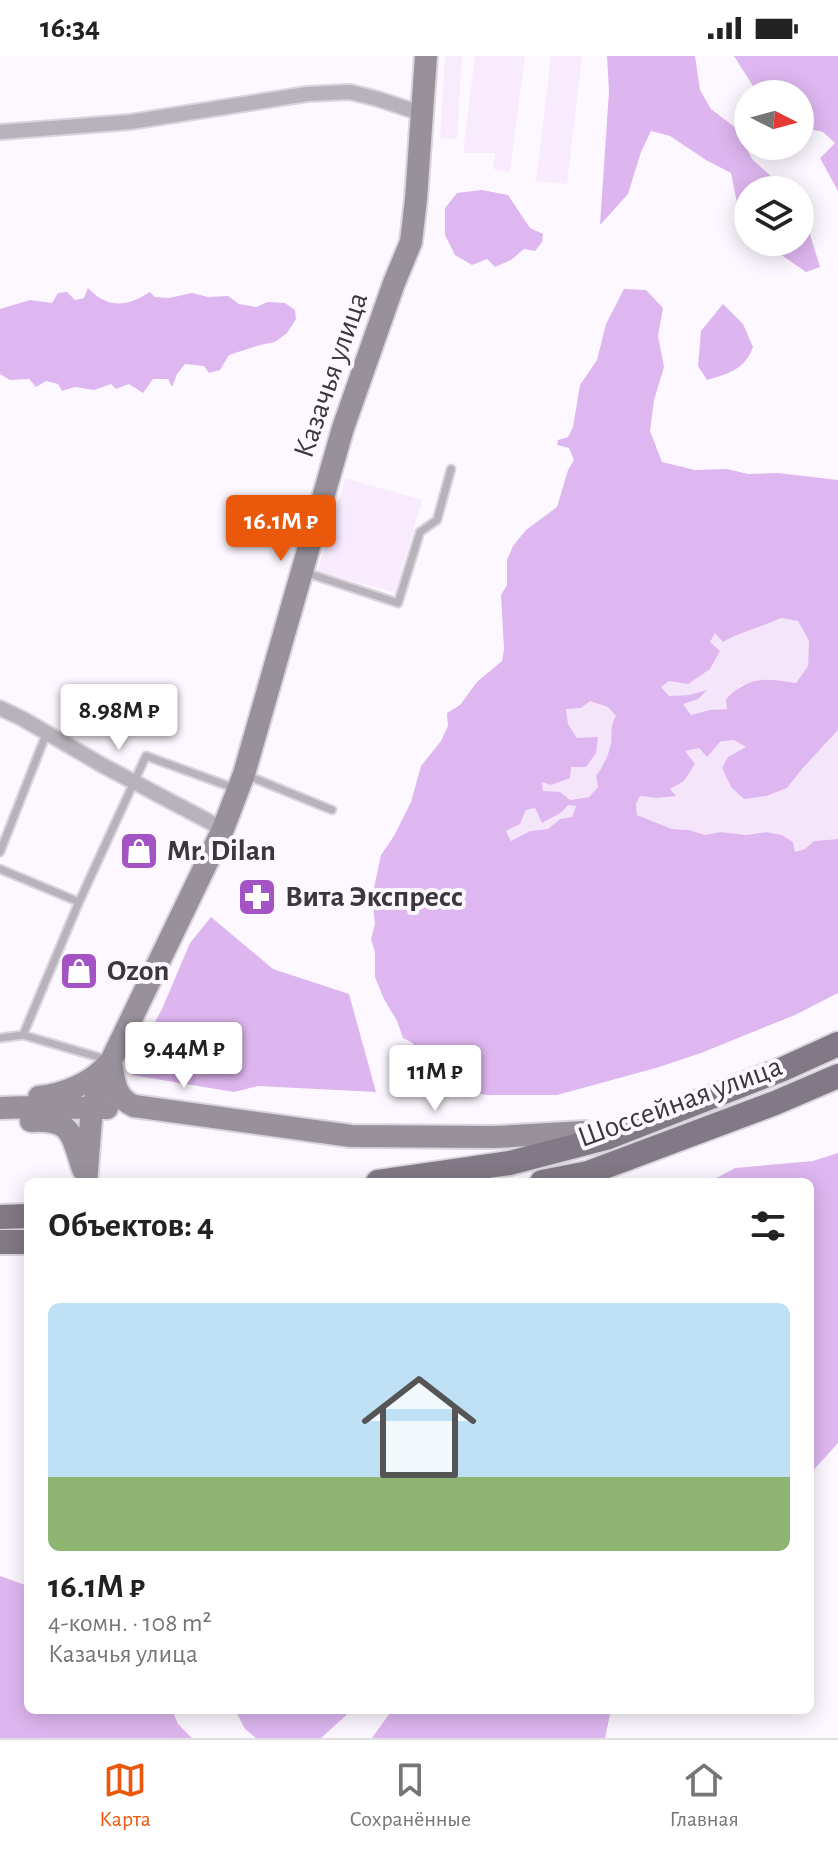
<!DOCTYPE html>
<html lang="ru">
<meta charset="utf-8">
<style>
:root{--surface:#fff;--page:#f2f2f2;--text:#222;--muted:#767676;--line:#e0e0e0;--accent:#ea580c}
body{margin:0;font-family:"Alegreya Sans",sans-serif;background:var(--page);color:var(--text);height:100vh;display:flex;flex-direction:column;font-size:30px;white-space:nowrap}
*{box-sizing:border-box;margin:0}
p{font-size:26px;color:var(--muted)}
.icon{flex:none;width:44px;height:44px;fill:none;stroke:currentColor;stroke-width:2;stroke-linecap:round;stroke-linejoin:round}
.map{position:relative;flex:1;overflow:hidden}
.panel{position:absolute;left:24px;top:1122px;width:790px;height:536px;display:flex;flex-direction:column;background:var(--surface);border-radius:12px;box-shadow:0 4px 20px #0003}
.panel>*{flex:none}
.needle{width:52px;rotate:96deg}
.fabs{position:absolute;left:734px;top:24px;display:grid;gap:16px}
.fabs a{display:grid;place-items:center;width:80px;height:80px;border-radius:50%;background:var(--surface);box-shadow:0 4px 20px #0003;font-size:40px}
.price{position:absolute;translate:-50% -68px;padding:0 18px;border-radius:8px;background:#fff;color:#222;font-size:26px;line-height:52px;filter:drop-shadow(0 2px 4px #0008)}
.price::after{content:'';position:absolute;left:50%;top:48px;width:24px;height:18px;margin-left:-12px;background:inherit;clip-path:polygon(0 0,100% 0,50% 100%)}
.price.on{background:var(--accent);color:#fff}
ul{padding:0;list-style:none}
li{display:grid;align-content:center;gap:16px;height:424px;padding:0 24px}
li+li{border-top:2px solid var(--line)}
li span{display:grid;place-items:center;height:248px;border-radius:12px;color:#555}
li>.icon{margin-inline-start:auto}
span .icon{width:144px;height:144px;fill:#fffc;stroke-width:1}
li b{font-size:34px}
h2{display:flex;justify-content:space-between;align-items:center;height:96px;padding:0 24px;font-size:34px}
.status{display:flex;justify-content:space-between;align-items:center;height:56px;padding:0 40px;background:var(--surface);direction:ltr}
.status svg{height:22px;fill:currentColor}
.dock{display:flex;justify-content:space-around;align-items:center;height:112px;border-top:2px solid var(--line);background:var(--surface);font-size:22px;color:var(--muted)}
.dock a{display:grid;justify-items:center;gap:4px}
.dock .on{color:var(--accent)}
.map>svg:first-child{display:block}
.built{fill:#f8ebfe}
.green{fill:#f5e5fb}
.forest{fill:#deb6ef}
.water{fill:#deb7f0;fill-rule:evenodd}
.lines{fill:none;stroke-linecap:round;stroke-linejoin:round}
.lane-casing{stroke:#dad5dc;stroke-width:11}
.street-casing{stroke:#dad5dc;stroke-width:18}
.secondary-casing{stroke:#dad5dc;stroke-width:26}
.primary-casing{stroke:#dad5dc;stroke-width:28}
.lane{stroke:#b8b3ba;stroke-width:7}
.street{stroke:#b8b3ba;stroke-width:14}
.secondary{stroke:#98919b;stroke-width:22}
.primary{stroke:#817985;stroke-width:24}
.labels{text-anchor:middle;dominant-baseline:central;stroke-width:8;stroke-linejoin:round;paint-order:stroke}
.street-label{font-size:30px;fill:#3b373d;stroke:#fdf8ff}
.poi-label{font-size:30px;font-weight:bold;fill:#3b373d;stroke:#fdf8ff;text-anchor:start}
</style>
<div class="status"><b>16:34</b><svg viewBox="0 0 49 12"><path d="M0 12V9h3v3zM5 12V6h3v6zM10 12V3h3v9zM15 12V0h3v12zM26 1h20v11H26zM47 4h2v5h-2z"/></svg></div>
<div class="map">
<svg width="838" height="1682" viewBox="0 0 838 1682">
<rect width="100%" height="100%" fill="#fdf8ff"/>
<!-- built -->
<path class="built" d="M445,0H462L457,83L440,82Z
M475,0H525L510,116L493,113L495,97H463Z
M551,0H582L567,128L536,125Z
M345,422L422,444L395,537L318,515Z"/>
<!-- green -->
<path class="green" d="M780,562L798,565L809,585L808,610L796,627C775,623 759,624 739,630L727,653L709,654L691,659L682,648L689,639L668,640L661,631L710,586L715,576L724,585C742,575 762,571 780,562Z
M590,645L608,651L616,660C610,669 612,676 611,687C609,699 603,710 596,720L598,731L589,741L569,744L543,735L542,726L552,729L571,710L577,682L568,668L566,652Z
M838,674V783L814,785L805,793L795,797L793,786L782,779L766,776L747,779L721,776L705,779L689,774L672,773L637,759L636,748L640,740L657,742L675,739L670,733L684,695L734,684L747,691L787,732L802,713Z
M568,748L576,750L572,761L560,763L548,773L530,775L511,785L506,775L520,768L526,754L535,752L542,766Z"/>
<!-- forest -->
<path class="forest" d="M607,0H695L700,34L711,53L736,72L752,103L786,134H748V180L741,167L731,117L706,104L670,80L651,75L641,96L628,138L600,169L609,35Z
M800,155L809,175L820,211L806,216L780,198L751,186H800Z
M723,248L743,268L753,291C745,314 727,318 707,324L698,310L701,275Z
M211,861L273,913L349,938L376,1036L258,1030L234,1036L132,1019L138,997L162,953L190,887Z
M0,1520L28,1530V1654H172L178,1668L192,1682H0Z"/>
<!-- water -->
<path class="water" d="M734,0H838V135L820,102L835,87L823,76L800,71V38H758Z
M482,134L508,139L530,172L543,178L542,186L535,195L524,193L511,204L495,211L487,203L472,209L455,199L445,179V152L457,137Z
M88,232C108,253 127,251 150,236L155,241L169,242L192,237L208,241L228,240L239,248L256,251L268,246L285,247L295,254L296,263L287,277L275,286L260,289L229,299L220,314L209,317L204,310L185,308L177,318L172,331L168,323H153L143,337L129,328L116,333L111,328L94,334L75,331L62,335L58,328L46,325L36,331L29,323L10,324L0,318V253L30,244L52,247L58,237L67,236L75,244L84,242Z
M624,233L646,234L663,252L658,280L664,311L654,344L650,375L662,406L695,414L727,413L748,418L778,417L838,424V674L802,713L787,732L766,740L744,743L731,731L722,712L728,701L746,691L734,684L720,686L707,701L699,692L685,695L695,708L684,725L670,733L676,740L657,742L640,740L636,748L637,759L672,773L689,774L705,779L721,776L747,779L766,776L782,779L793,786L795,796L805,793L814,785L838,783V937L795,959L701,997L656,1012L557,1039H485L469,1034L442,1016L411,986L403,982L397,965L384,943L375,921V896L371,883L375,868L372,841L381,799L394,780L411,746L421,710L441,685L448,670L447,657L460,649L477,626L502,605L504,594L501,539L507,529V504L513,490L526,474L557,451L568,414L574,404L569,392L557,389L558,384L568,381L573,371L580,329L597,304L606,268ZM781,562L798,565L809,585L808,610L796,627C766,622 748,620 726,643L727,653L709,654L691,659L683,648L698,643L707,634L689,639L669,640L661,631L669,625L688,628L710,613L720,595L710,586L715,577L723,586C742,575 762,571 781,562ZM590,645L608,651L616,660C610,669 612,676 611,687C609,699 603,710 596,720L598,731L589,741L570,744L560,736L543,735L542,726L551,729L570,722L571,711H586L596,697L598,681L577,682L568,668L566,653L581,652ZM568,749L576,750L572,761L560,763L548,773L530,775L511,785L506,775L520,768L526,754L535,752L542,767L562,756Z
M838,1097V1387L810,1418V1126H709L735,1112L813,1105Z
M235,1654H352L321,1682H256L245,1673Z
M392,1654H611L605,1682H372Z"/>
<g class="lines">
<!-- lane casing -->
<g class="lane-casing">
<path id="lane" d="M304,516L398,547L420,476L437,464L451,413
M246,719L332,754
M0,796L47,676
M0,813L79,846
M0,982L23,979
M105,1003L23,979L79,846L146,700L234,732"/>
</g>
<!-- street casing -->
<g class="street-casing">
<path id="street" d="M0,76L130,66L307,38L350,36L378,43L423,58
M0,652L23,663L102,709L223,773"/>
</g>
<!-- secondary casing -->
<g class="secondary-casing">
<path id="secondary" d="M111,1006C114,1025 115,1042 134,1050L351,1080L495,1081L585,1076L606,1082
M39,1041C64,1038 90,1028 107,1009
M0,1052L30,1051L107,1052
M31,1065C73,1063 71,1078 83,1113
M86,1126L92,1051L111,1005L223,773L244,718L343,372L394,227L411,186L416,143L426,0"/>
</g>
<!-- primary casing -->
<g class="primary-casing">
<path id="primary" d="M378,1126L510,1107L606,1082L783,1013L838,988
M542,1126L588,1117L775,1047L838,1020
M0,1161L28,1160
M0,1186H28"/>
</g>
<!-- lane -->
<use href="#lane" class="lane"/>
<!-- street -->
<use href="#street" class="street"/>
<!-- secondary -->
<use href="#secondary" class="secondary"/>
<!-- primary -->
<use href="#primary" class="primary"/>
</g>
<!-- icons -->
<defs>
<g id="shop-square" transform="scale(2)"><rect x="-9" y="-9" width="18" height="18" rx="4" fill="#a453c4" stroke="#fdf8ff"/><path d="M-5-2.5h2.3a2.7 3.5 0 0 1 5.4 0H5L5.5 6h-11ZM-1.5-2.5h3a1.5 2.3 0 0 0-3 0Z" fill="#fff"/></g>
<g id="pharmacy-square" transform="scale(2)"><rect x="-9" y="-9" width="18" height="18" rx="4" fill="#a453c4" stroke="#fdf8ff"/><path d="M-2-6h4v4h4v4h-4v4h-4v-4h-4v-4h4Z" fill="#fff"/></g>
</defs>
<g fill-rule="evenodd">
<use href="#shop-square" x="139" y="795"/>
<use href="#pharmacy-square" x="257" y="841"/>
<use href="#shop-square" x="79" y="915"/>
</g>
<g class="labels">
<!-- street labels -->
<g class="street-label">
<text transform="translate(331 319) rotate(-71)">Казачья улица</text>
<text transform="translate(680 1046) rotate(-20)">Шоссейная улица</text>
</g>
<!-- poi labels -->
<g class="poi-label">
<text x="167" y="795">Mr. Dilan</text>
<text x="285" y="841">Вита Экспресс</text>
<text x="107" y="915">Ozon</text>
</g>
</g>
</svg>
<div class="fabs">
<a><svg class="needle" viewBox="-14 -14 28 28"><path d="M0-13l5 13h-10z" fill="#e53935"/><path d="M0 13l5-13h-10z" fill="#767676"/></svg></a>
<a><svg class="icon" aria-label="layers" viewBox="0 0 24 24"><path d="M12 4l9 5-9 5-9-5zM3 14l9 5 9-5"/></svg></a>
</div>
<b class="price on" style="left:281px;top:507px">16.1M ₽</b>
<b class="price" style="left:119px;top:696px">8.98M ₽</b>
<b class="price" style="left:184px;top:1034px">9.44M ₽</b>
<b class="price" style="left:435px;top:1057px">11M ₽</b>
<section class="panel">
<h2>Объектов: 4<svg class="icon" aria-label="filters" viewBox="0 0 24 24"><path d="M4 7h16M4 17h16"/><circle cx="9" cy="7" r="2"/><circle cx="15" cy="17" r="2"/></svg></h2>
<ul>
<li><span style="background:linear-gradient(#bfe0f5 70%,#8fb573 0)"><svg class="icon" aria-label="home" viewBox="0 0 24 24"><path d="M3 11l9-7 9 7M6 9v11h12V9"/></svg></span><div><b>16.1M ₽</b><p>4-комн. · 108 m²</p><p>Казачья улица</p></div></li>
</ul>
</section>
</div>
<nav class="dock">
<a class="on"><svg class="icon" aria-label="map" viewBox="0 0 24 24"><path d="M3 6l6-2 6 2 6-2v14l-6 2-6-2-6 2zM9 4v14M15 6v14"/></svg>Карта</a>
<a><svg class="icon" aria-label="saved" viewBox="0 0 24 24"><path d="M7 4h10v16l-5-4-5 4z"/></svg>Сохранённые</a>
<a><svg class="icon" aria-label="home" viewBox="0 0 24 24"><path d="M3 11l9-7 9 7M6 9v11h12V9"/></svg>Главная</a>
</nav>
